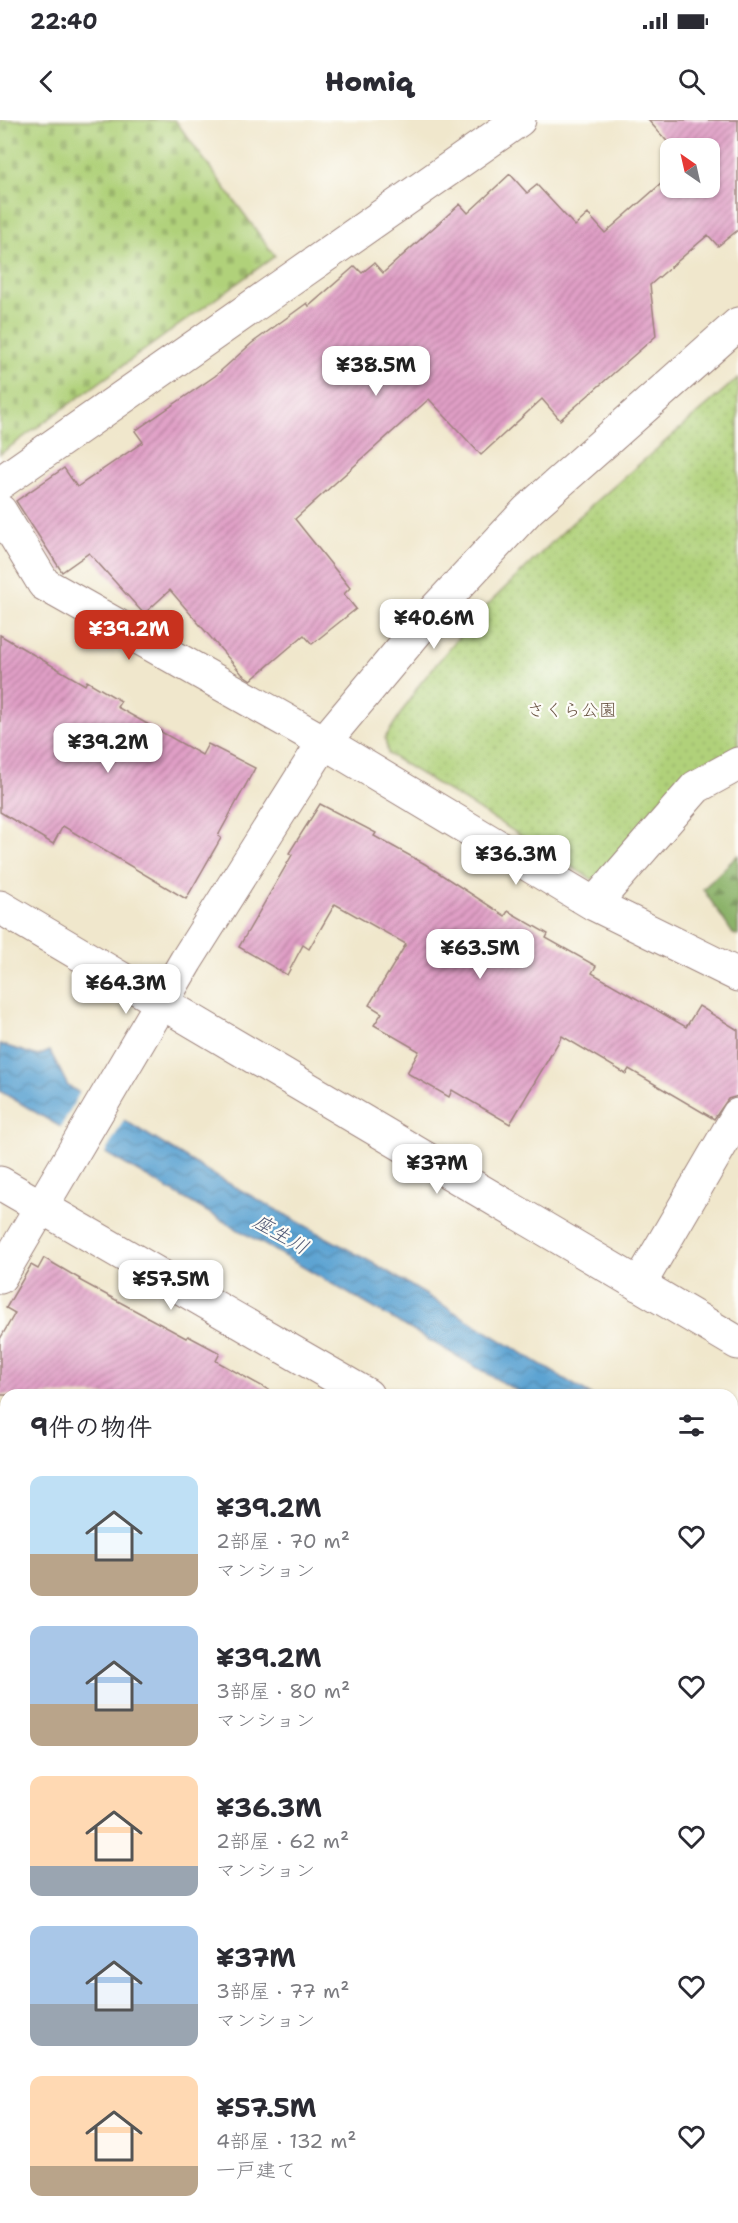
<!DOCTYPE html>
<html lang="ja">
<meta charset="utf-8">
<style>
:root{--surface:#fff;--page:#f2f2f3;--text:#2b2b33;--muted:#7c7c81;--accent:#c8321e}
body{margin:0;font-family:"Shantell Sans","Klee One",sans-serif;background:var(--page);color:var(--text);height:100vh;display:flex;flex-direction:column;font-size:22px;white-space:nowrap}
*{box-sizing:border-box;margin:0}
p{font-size:20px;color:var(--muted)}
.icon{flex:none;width:33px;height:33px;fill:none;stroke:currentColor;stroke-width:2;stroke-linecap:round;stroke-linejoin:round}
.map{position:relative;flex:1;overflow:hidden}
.sheet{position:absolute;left:0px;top:1269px;width:738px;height:834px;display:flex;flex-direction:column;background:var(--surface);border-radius:18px 18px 0 0;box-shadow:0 2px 4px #0004}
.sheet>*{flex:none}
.needle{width:39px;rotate:326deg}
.buttons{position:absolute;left:660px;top:18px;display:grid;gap:12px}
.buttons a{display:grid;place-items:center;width:60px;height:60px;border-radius:12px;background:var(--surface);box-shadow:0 2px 4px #0004;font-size:30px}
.price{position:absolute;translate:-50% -51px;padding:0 14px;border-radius:12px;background:#fff;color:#222;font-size:20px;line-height:39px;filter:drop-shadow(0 2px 3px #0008)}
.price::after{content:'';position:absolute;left:50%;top:36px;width:18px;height:14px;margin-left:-9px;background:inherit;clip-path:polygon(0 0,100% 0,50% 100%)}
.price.on{background:var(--accent);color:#fff}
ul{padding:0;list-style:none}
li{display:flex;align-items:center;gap:18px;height:150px;padding:0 30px}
li span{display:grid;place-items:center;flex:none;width:168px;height:120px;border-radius:12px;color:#555}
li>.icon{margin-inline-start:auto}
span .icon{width:72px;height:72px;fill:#fffc;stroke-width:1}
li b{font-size:26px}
h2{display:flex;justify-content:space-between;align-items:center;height:72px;padding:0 30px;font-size:26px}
.status{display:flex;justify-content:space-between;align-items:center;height:42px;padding:0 30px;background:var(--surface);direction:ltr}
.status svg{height:16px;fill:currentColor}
header{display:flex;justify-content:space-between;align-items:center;height:78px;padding:0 30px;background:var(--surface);font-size:27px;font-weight:800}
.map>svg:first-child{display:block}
.forest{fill:url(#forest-firs);stroke:#6b694a;stroke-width:1.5}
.cemetery{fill:url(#cemetery-stones);stroke:#7d7852;stroke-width:1.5}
.park{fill:url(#park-dots);stroke:#7d7852;stroke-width:1.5}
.water{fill:url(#water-waves);stroke:#52617e;stroke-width:1.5}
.pier{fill:#f0e7cc}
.building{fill:url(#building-hatch)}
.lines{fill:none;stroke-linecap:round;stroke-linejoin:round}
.minor-casing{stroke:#9d837c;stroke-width:35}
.minor{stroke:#fff;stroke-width:33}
.rail-casing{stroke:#4a1f2b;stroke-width:7}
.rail{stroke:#fdfcf7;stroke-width:4.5;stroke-dasharray:14;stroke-linecap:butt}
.labels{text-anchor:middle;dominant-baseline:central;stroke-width:4.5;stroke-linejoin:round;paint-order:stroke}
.park-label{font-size:18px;fill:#695443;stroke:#fdfcf7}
.water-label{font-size:20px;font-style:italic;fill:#525a76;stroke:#fdfcf7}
</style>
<div class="status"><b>22:40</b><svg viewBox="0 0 49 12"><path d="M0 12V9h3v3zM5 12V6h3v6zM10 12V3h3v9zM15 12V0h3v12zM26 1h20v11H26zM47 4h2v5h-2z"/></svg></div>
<header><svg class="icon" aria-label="back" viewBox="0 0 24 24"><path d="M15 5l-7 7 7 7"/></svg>Homiq<svg class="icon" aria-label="search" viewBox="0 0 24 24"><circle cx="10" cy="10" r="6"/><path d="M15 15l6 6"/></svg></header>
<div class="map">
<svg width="738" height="2103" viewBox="0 0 738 2103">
<defs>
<pattern id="forest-firs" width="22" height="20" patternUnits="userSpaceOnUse" patternTransform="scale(1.5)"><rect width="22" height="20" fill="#8cb36a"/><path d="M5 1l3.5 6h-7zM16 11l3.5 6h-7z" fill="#749157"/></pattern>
<pattern id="cemetery-stones" width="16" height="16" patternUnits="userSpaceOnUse" patternTransform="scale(1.5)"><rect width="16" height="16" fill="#b0d17a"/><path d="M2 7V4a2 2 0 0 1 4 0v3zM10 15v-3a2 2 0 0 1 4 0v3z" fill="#99b36a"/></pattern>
<pattern id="park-dots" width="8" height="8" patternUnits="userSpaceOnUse" patternTransform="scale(1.5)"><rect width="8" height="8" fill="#b0d17a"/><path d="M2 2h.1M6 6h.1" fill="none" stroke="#99b36a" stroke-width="1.8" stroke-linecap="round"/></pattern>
<pattern id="water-waves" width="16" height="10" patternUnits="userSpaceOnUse" patternTransform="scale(1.5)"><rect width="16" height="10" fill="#5ba3d2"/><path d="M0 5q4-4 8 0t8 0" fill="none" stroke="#4d84ab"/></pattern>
<pattern id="building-hatch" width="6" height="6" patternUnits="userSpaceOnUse" patternTransform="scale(1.5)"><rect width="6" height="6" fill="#e09fc6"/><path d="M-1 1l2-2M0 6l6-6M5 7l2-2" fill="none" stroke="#b881a1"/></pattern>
</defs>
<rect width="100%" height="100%" fill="#fdfcf7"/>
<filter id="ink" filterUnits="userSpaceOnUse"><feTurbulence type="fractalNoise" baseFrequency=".0167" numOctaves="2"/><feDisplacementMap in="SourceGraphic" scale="12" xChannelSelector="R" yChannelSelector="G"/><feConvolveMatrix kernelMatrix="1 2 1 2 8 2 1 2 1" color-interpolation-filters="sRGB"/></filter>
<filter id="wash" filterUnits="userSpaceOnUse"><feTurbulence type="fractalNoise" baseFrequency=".008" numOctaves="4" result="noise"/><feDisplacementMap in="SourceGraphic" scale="24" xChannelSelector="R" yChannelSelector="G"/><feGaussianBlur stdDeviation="1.35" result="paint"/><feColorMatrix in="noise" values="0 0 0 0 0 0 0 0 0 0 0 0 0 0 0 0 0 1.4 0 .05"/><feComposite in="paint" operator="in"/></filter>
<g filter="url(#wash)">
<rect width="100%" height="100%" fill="#f0e7cc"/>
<!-- forest -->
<path class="forest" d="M738,735V816L733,814L703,769Z"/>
<!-- cemetery -->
<path class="cemetery" d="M0,0H175L275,136L0,334Z"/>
<!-- park -->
<path class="park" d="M738,258V626L694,653L613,749L593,760L388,634L385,618L419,565L476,496L573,402Z
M0,1338L6,1341V1582L0,1579Z"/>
<!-- water -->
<path class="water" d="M0,924L38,936L50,931L68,966L217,1057L380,1147L591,1275H524L47,999L0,971Z"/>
<!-- pier -->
<path class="pier" d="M81,970L125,998L104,1035L59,1010Z"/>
<g id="blocks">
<!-- building -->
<path class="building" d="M648,0H738V110L718,126L708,115L650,165L656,216L560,300L542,279L481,335L429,279L295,399L350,468L344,474L356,489L312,524L304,515L251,560L242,554L170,470L144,494L89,433L62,452L16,381L64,348L77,367L143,322L135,311L215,256L252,223L307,183L309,186L355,146L362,153L374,143L383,153L460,84L468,93L510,54L527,73L537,65L575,106L588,94L605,113L670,56V68H710V28H673Z
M0,515L85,565L87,561L121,581L117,587L202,635L208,624L255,648L218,716L221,718L186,779L63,706L53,724L0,692Z
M320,684L376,713L374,716L425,744L505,796L508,791L548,814L546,818L596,846L592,853L686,907L699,886L738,910V976L728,979L714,999L629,949L626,954L562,916L510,1004L452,970L449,977L407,953L419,931L374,905L382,893L369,885L406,824L335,784L309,829L303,825L287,855L239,827L292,735L289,733Z
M44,1138L80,1159L79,1160L186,1218L188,1216L220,1233L216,1241L278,1275H0V1219L15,1193L6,1188L31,1145L38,1149Z"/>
</g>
</g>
<g filter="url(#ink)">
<use href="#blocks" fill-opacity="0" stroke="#9d837c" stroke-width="1.5"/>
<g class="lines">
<!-- minor casing -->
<g class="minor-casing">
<path id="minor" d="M0,363L519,0
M0,391L44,464L324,622L594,784L738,855
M594,784L696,667L738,644
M0,787L738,1223
M0,1063L367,1275
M0,1157L186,841L324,622L432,493L528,390L738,204
M639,1165L738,995
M0,1320L6,1324
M732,1486L738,1490
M0,1598L6,1602
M732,1741L738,1744
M0,1961L6,1955
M732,2004L738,2006
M236,2103L240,2097"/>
</g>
<!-- minor -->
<use href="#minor" class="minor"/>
<!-- rail casing -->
<g class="rail-casing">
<path id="rail" d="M0,1681L6,1684
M732,2062L738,2065
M732,2086L738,2089"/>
</g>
<!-- rail -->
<use href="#rail" class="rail"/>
</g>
</g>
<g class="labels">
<!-- park labels -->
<g class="park-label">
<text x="572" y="590">さくら公園</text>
</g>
<!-- water labels -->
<g class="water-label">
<text transform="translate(281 1114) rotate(30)">座生川</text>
</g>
</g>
</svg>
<div class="buttons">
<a><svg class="needle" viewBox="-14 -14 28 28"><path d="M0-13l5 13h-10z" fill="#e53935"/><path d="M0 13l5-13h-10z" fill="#7c7c81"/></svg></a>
</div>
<b class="price" style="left:376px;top:277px">¥38.5M</b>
<b class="price" style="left:434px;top:530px">¥40.6M</b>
<b class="price on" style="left:129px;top:541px">¥39.2M</b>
<b class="price" style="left:108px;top:654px">¥39.2M</b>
<b class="price" style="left:516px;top:766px">¥36.3M</b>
<b class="price" style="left:480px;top:860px">¥63.5M</b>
<b class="price" style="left:126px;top:895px">¥64.3M</b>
<b class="price" style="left:437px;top:1075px">¥37M</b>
<b class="price" style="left:171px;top:1191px">¥57.5M</b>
<section class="sheet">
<h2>9件の物件<svg class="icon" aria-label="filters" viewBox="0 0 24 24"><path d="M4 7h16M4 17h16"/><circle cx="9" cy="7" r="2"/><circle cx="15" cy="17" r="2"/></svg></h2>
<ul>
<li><span style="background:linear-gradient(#bfe0f5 65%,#b9a48a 0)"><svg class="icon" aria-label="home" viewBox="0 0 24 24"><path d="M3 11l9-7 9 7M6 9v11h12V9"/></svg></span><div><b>¥39.2M</b><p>2部屋 · 70 m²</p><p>マンション</p></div><svg class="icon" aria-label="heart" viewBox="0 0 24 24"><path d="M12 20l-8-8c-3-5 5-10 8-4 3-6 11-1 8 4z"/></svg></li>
<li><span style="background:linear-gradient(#a9c7e8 65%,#b9a48a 0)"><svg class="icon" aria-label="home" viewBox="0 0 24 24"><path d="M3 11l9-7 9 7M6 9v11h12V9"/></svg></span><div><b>¥39.2M</b><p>3部屋 · 80 m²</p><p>マンション</p></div><svg class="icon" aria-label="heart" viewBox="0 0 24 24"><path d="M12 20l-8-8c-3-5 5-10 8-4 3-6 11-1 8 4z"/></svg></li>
<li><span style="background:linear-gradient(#ffd9b3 75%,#9aa5b1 0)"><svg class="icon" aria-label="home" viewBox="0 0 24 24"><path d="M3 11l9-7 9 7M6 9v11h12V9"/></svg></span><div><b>¥36.3M</b><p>2部屋 · 62 m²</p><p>マンション</p></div><svg class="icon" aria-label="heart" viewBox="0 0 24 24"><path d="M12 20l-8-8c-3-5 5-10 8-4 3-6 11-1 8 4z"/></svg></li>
<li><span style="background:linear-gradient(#a9c7e8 65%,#9aa5b1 0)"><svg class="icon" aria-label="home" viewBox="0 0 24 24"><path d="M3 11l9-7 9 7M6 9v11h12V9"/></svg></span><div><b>¥37M</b><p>3部屋 · 77 m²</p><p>マンション</p></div><svg class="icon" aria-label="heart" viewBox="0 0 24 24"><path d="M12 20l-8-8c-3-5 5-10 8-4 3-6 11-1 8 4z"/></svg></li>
<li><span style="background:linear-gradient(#ffd9b3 75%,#b9a48a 0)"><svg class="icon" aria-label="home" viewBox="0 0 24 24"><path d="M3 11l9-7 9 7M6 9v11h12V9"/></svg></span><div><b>¥57.5M</b><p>4部屋 · 132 m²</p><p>一戸建て</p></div><svg class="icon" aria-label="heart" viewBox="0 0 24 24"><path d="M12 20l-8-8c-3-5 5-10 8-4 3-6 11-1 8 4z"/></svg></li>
</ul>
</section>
</div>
